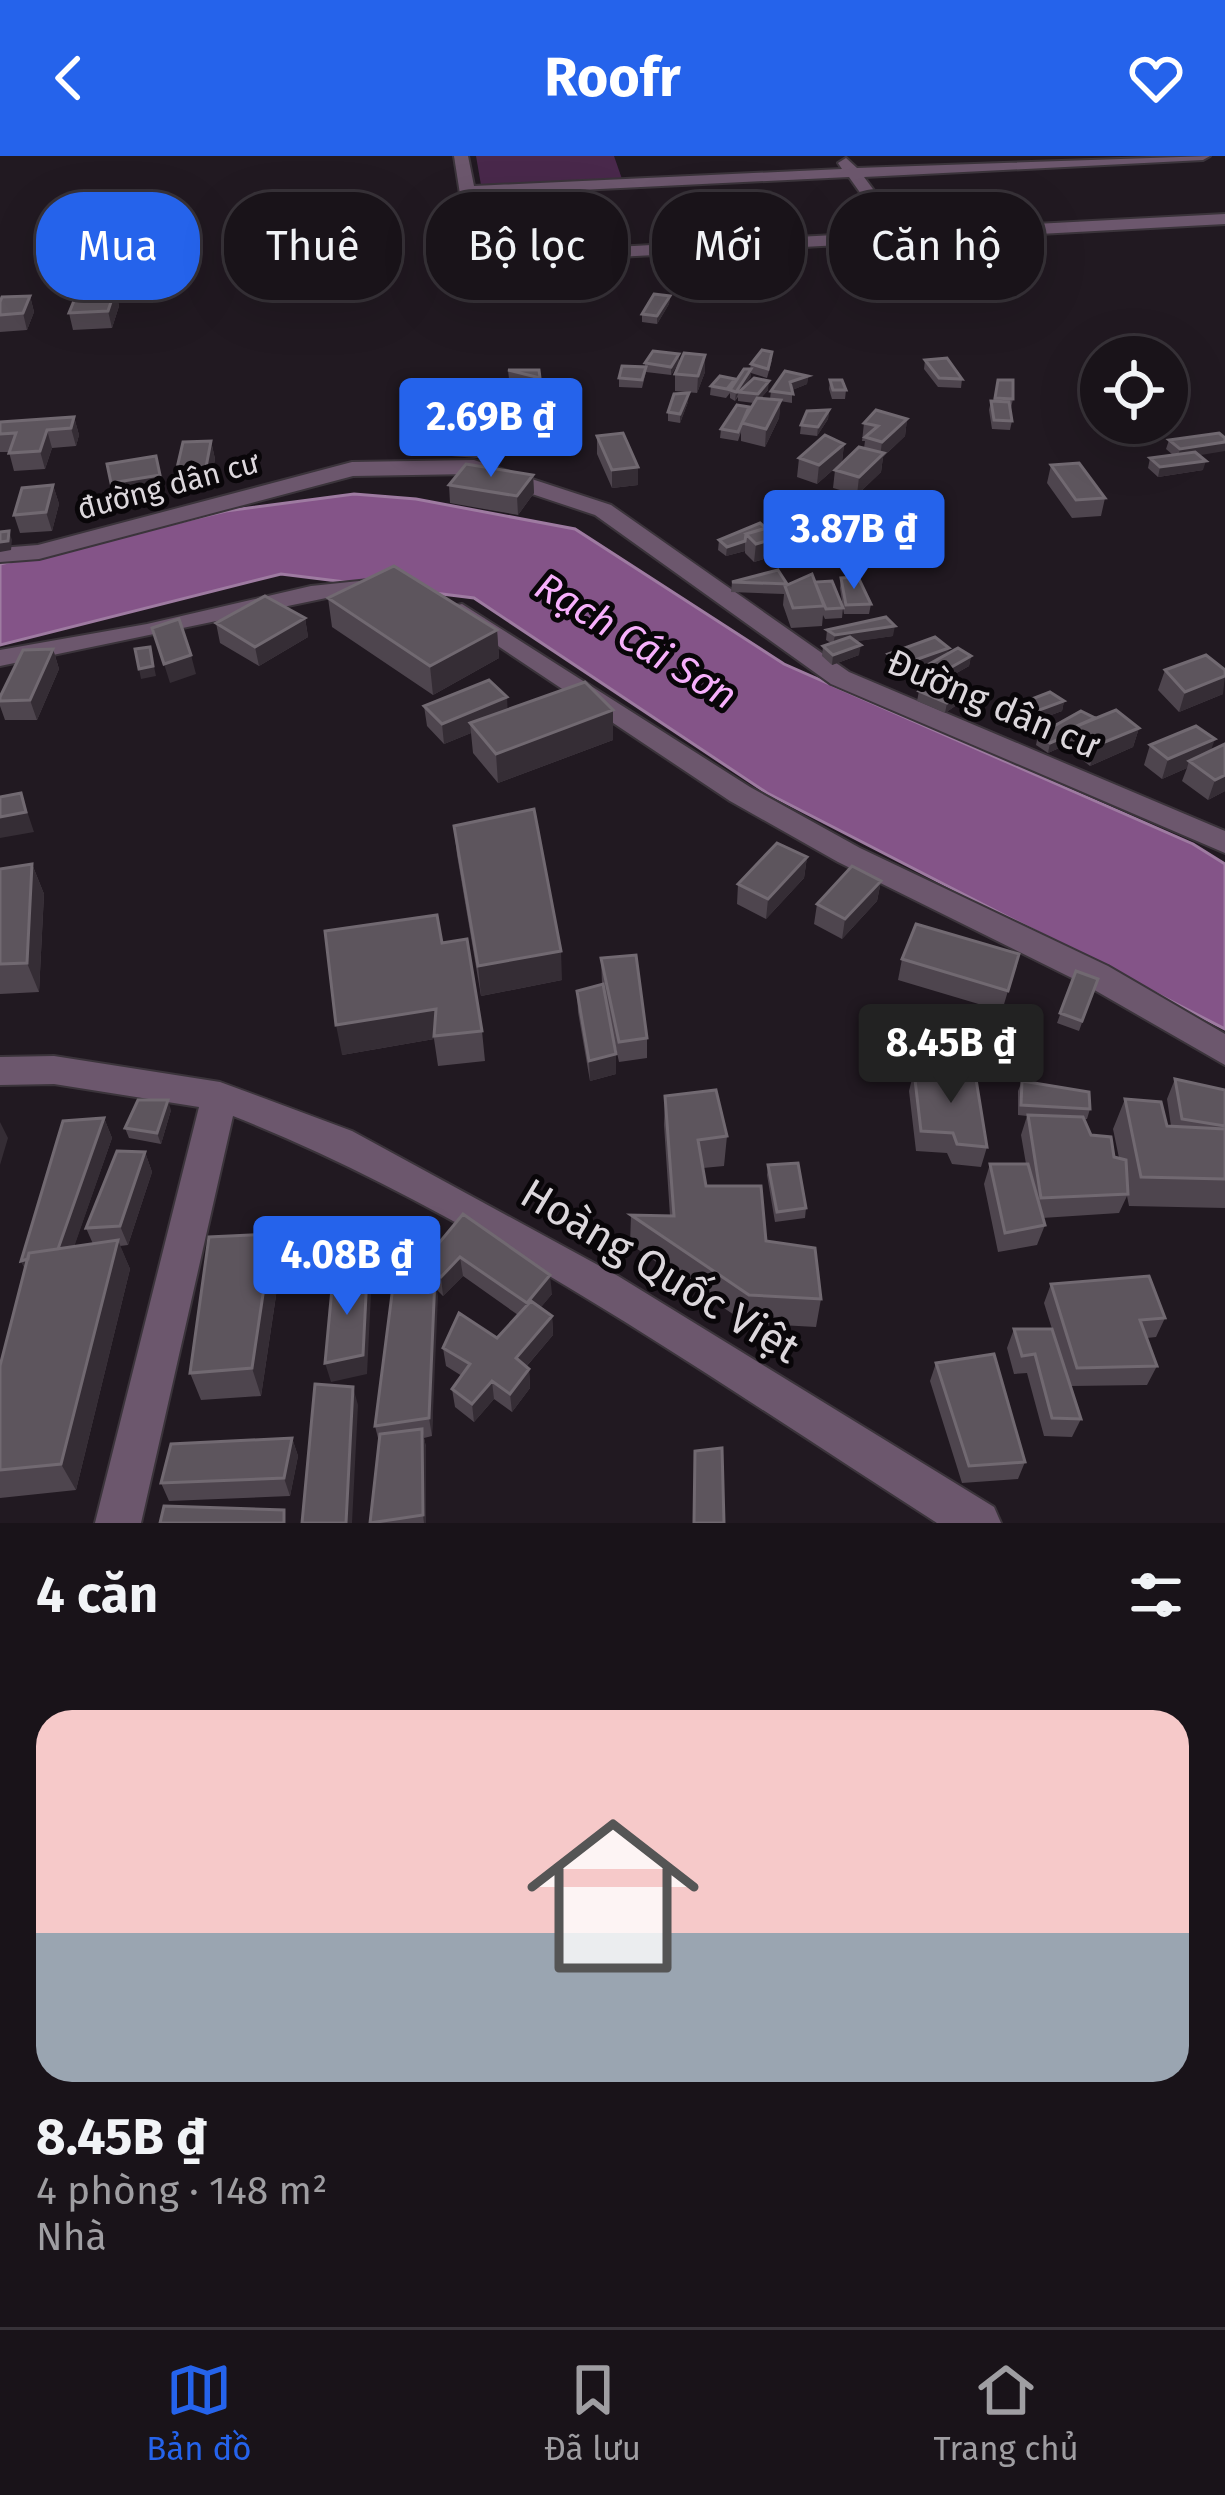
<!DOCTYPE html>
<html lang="vi">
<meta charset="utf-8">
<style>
:root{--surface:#191319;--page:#262026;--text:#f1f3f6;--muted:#9f9ea2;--line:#373238;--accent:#2563eb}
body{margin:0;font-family:"Fira Sans",sans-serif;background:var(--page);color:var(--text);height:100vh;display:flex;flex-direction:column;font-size:45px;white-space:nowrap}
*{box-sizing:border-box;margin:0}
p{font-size:39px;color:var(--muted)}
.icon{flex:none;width:66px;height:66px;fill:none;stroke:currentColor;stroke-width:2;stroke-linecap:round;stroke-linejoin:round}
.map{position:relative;height:1367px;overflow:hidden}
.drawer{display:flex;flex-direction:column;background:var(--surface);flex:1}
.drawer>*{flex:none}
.top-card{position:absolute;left:36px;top:36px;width:1155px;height:108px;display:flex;gap:24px}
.fabs{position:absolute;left:1080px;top:180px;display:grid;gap:24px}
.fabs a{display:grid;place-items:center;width:108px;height:108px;border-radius:50%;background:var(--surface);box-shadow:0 12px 48px #0002,0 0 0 3px var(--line);font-size:60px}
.price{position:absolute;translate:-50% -102px;padding:0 27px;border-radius:12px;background:var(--accent);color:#fff;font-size:39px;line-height:78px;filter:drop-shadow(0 3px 6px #0008)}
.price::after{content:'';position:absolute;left:50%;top:72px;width:36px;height:27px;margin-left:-18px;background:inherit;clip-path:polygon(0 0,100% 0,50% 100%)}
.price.current{background:#222;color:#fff}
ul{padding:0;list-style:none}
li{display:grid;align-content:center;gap:24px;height:636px;padding:0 36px}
li span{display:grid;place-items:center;height:372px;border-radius:36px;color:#555}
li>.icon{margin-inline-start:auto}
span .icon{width:216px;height:216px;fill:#fffc;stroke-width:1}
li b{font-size:51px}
h2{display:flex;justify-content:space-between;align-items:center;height:144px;padding:0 36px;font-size:51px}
.tag{padding:0 42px;border-radius:48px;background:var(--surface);box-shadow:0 12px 48px #0002,0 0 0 3px var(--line);font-size:42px;line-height:108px}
.tag.current{background:var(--accent);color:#fff}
header{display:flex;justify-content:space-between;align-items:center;height:156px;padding:0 36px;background:var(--accent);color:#fff;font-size:54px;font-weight:700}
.menu{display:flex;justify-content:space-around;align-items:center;height:168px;border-top:3px solid var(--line);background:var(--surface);font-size:33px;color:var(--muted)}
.menu a{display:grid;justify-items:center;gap:6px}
.menu .current{color:var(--accent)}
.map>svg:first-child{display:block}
.green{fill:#49284b}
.water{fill:#845488;stroke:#9e7ba1;stroke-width:3}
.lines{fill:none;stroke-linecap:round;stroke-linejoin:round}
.minor-casing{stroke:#3b343b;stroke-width:4}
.minor{fill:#6c576d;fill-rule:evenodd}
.wall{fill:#4e454e}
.shaded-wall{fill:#352d35}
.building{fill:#5d555d;stroke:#716971;stroke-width:3}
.labels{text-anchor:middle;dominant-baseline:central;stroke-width:10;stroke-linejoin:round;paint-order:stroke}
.far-street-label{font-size:30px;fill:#dcd7dc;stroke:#090609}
.street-label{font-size:36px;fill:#dcd7dc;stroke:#090609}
.water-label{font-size:39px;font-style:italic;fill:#f7b0fc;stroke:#090609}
.near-street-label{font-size:42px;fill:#dcd7dc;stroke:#090609}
</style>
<header><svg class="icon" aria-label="back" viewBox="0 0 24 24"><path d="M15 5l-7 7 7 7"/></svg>Roofr<svg class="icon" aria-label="heart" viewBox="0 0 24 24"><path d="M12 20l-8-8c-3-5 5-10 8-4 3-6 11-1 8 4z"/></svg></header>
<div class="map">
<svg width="1225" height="1367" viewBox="0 0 1225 1367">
<rect width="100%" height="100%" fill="#211921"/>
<!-- green -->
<path class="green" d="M476,0H614L622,23L481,29Z"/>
<!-- water -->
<path class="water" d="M354,338L416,343L575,373L784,508L1193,688L1225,708V873L767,637L474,442L281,418L0,489V408L226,355Z"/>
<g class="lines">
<!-- minor casing -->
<g class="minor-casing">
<path id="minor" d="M454,0H468L474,30L842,13L838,7L846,2L857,12L1210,0L1203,4L864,21L904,75L1225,58V68L507,107L469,95ZM849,21L888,76L507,97L486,92L476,39Z
M474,304L611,349L849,516L1225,675V697L831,528L595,359L472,318L353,320L39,403L0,406V392L38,389L352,306Z
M369,424L397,427L400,432L388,439L331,441L0,510V494L147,468L311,430Z
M462,448L750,631L860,692L1108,810L1225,878V909L1084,828L838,706L730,645L453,460L450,455L453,450Z
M54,900L220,926L352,975L618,1120L994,1351L1001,1367H937C715,1225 478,1057 233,960L141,1367H95L199,951L54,928L0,929V901Z"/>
</g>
<!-- minor -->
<use href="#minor" class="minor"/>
</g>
<!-- wall -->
<path class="wall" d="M945,116L959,118L957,138L944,139Z
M115,134L119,150L112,172L73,174L69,157Z
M30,140L34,156L27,174L0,176V146Z
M670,140L669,148L657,168L642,166V158Z
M705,199V216L697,237L675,235V218Z
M772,204L767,222L751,217L746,230L768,234L761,242L770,243L771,235L808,220L807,228L792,234V247L780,245L779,262L765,291L741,285V276L738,285L720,282L721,273L749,251L748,257L754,247L738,245V241L735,245L730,242V237L726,242L710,239L711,230L735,226L750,213L751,208Z
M925,204L962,223L961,232L938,231L924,213Z
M679,206L671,219L646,216L642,232L619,231V222L645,211V207Z
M508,214H539L540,230L509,223Z
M830,224L846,234L845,243H832L829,233Z
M998,224L1013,243L1011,252L1010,251L1012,265L1010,274L992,273L989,254L991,245H994Z
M688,246L680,267L668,265V256Z
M829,254L828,263L817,280L800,278L801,269Z
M74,261L79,279L76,290L52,292L45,313L14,315L9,296H0V266Z
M907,263L905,280L883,301L881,316L857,339L833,332L835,314L864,292L865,285H862L864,267Z
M535,268L536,286L522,297L488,288L487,270Z
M597,280L638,311V329L612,332L597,298Z
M486,284L478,302L451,300L450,291Z
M1169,284L1199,299L1203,314L1158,321L1148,312L1150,302L1173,299L1166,293Z
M211,285L215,303L210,329L182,330L177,312Z
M844,288L842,306L817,328L797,321L799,302Z
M1051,309L1105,342L1101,360L1072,362L1047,327Z
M533,319L534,337L518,359L450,347L449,329Z
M53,329L59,348L52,375L20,377L14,359Z
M766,372L834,382L754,406L745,397V395L726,400L718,394L719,384Z
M841,422L871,448L869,458H844L840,432Z
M732,426L787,429L815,428L843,452L842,462L825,463L823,459L822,470L791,472L783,449L784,438L731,436Z
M328,442L497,474L499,502L433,539L332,471Z
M305,462L308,481L259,510L220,487L216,467Z
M827,474L893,480L856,485L859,499L832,509L822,500L823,490L831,487L826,484Z
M53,493L59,513L37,564H5L0,550V541Z
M888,498L971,500L969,510L937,528L963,536L961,546L945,557L917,545L919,535L923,532L913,526L915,516L928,509L900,519L887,508Z
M1165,514L1223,538L1179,556L1158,534Z
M1064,545L1062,555L1021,570L1009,561L1011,551Z
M424,550L508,554L613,584L498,627L473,597L471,577L444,588L427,570Z
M1095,562L1139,572L1133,591L1090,610L1067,592L1068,588L1048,597L1036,589L1038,579Z
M1150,589L1211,595L1225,635L1208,644L1182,625L1187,612L1162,623L1144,609Z
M454,670L562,824L481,840L457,699Z
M807,701L804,722L766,763L737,748L738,728Z
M32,708L44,738L39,836L0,838V713Z
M881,725L877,745L842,783L814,768L817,748Z
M442,787L482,875L485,905L438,910L434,883L342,899Z
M1019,798L1002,855L898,824L902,803Z
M601,802L647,882V902L619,906L608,855L616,918L590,925L578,856L577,835L602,828Z
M1076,815L1098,823L1079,875L1057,867Z
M914,915L987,991L981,1011L952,1008L947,997L916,995L909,935Z
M1175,923L1225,934V1052L1129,1050L1127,1040L1119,1057L1042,1062L1045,1069L1037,1089L998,1096L984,1028L990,1008H1026L1021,979L1027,960L1018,959V935L1022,925L1090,953L1087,963H1084L1091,979L1114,1001L1119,1002L1113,973L1125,943L1167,970H1171L1167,943Z
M665,940L727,980L724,1010L703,1012L706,1030L766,1085L821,1143L816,1171L746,1167L630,1088L631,1059L670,1060L664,969Z
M171,954L161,988L129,982L125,972Z
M104,962L112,982L74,1090L93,1088L86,1072L145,996L152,1016L128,1089L120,1090L130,1113L76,1334L0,1342V1210L25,1113L21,1105Z
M768,1009L806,1052L805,1062L775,1066L767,1019Z
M437,1074L439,1088L552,1138L540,1152L552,1160L553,1179L526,1211L529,1213L530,1232L512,1256L494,1243L474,1266L455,1251L452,1233L462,1220L446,1210L443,1192L497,1182L518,1159L463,1120L443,1140L436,1133L432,1280L424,1282L426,1291V1367H370L379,1286L375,1270L400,1076Z
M281,1106L261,1240L201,1244L190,1217Z
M1051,1128L1165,1162L1156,1181L1147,1182L1157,1210L1147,1229L1071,1230L1081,1263L1072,1281L1044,1280L1027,1217L1014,1218L1007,1192L1014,1173H1052L1044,1147Z
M936,1207L1025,1306L1018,1323L962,1327L930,1225Z
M292,1282L298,1300L290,1340L169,1345L161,1327Z"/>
<!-- shaded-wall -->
<path class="shaded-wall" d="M115,134L119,150L112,172L108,155Z
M30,140L34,156L27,174L23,157Z
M670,140L669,148L657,168V160Z
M679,198V206L671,219V211Z
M705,199V216L697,237L698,220Z
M751,213V221L741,236H739L735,245L736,236Z
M808,220L807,228L790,235V226Z
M769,225L768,234L757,247L758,238Z
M689,237L688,246L680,267V258Z
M781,244L779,262L765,291L766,273Z
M829,254L828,263L817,280L818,271Z
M74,261L79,279L76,290L71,272Z
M907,263L905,280L883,301L881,316L857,339L859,321L880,301L882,286Z
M535,268L536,286L522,297L521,279Z
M47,274L52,292L45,313L40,295Z
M485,275L486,284L478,302L477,293Z
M211,285L215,303L210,329L206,311Z
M1225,286V295L1177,303L1180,293Z
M844,288L842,306L817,328L819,309Z
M1206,305L1203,314L1158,321L1160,311Z
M638,311V329L612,332V314Z
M160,319L164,337L116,345L111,327Z
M533,319L534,337L518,359L517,340Z
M53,329L59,348L52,375L46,356Z
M836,364L834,382L754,406L756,388Z
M9,375L12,384L11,394L0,396V386Z
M745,385V395L726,400L727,391Z
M305,462L308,481L259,510L255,491Z
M895,470L893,480L833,489L835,479Z
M497,474L499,502L433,539L430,510Z
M861,489L859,499L832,509L833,499Z
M150,491L156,520L141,523L139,513Z
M949,492L947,502L900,519L901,509Z
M53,493L59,513L37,564L30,544Z
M191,499L196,518L170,527L164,508Z
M971,500L969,510L926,534L927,525Z
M1225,520L1223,538L1179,556L1185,536Z
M963,536L961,546L945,557L947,547Z
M507,541L508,561L470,567L471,577L444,588L442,568Z
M1064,545L1062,555L1021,570L1023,560Z
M613,554V584L498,627L496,598Z
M1139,572L1133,591L1090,610L1095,590Z
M1071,578L1068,588L1048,597L1050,587Z
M1215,583L1208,603L1189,605L1187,612L1162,623L1168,603Z
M1225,619V635L1208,644L1215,624Z
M21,637L34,676L0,682V661Z
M807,701L804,722L766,763L768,743Z
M32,708L44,738L39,836L27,807Z
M881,725L877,745L842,783L845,763Z
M561,795L562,824L481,840L478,810Z
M436,853L434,883L342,899L336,869Z
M616,898V918L590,925L589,905Z
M168,944L171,954L161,988L157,977Z
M104,962L112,982L65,1117L31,1124L21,1105Z
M0,966L8,982L0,1009Z
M145,996L152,1016L128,1089L120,1070Z
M437,1074L440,1093L424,1105Z
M272,1078L281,1106L261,1240L252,1212Z
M118,1084L130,1113L76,1334L61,1308Z
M460,1101L463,1120L443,1140L441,1121Z
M424,1105L428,1124H417Z
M367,1119L371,1138L367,1218L331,1226L325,1207Z
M550,1119L552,1138L529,1166L527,1147Z
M435,1121L438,1140L432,1280L429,1262Z
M552,1160L553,1179L518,1220L516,1202Z
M529,1213L530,1232L512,1256L510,1238Z
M492,1225L494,1243L474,1266L472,1248Z
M353,1231L358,1249L352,1367H346Z
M422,1273L426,1291V1367H424L423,1359Z
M292,1282L298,1300L290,1340L284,1322Z"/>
<!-- building -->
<path class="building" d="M945,116L959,118L958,130H945Z
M115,134L108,155L69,157L78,135Z
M654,138L670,140L657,160L642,158Z
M30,140L23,157L0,159V146L2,141Z
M762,194L772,196L768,213L751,208Z
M653,195L679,198L671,211L645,207Z
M684,197L705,199L698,220L675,218Z
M947,202L962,223L939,222L925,204Z
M622,210L646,211L642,224L619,222Z
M744,213H751L736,236L730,234Z
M508,214H539L540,222Z
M785,215L808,220L790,226L793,238L771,235Z
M720,220L735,223L727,233L711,230Z
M754,222L769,225L758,238L739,236Z
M830,224H842L846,234H833Z
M998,224H1013V243L995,242Z
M689,237L680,258L668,256L674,238Z
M757,242L781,244L766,273L742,267Z
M991,245L1009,246L1012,265L994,264Z
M737,249L749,251L738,276L721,273Z
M829,254L818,271L801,269L807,255Z
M876,254L907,263L882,286L865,281L878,270L864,267Z
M496,258L535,268L521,279L487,270Z
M74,261L71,272L47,274L40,295L9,297L16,277L0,278V266Z
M458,273L485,275L477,293L450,291Z
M623,277L638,311L612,314L597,280Z
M1219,277L1225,282V286L1180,293L1169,284Z
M825,279L844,288L819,309L799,302Z
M211,285L206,311L177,312L183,286Z
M859,291L884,297L859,321L835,314Z
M1195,296L1206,305L1160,311L1150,302Z
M156,300L160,319L111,327L107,308Z
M1079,307L1105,342L1076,344L1051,309Z
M466,308L533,319L517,340L449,329Z
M53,329L46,356L14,359L22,332Z
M827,355L836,364L756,388L746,378Z
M760,367L766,372L746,378L745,385L727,391L719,384Z
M9,375L8,385L0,386V376Z
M394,410L497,474L430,510L328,442Z
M778,414L787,428L732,426Z
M812,418L824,450L793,452L785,430Z
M858,421L871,448L846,449L841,422Z
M832,425L843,452L826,453L815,426Z
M265,440L305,462L255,491L216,467Z
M886,461L895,470L835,479L827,474Z
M179,463L191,499L164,508L152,472Z
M850,481L861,489L833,499L823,490Z
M935,481L949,492L901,509L888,498Z
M150,491L153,510L139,513L135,493Z
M958,492L971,500L927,525L915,516Z
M53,493L30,544L0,545V541L23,494Z
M1206,499L1225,514V520L1185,536L1165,514Z
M489,524L507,541L442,568L424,550Z
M585,526L613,554L496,598L470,567Z
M930,526L963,536L947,547L919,535Z
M1050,536L1064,545L1023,560L1011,551Z
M1116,554L1139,572L1095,590L1072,572Z
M1081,555L1095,562L1072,572L1071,578L1050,587L1038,579Z
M1196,570L1215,583L1168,603L1150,589Z
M1225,588V619L1215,624L1189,605Z
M21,637L26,656L0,661V641Z
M534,653L561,795L478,810L454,670Z
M777,687L807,701L768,743L738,728Z
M32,708L27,807L0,808V713Z
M852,710L881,725L845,763L817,748Z
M437,759L442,787L467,783L482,875L434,880L436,853L336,869L325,775Z
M916,768L1019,798L1008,835L902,803Z
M636,799L647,882L619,886L601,802Z
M1076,815L1098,823L1082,865L1060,857Z
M603,828L616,898L589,905L577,835Z
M914,915L975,917L987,991L957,988L953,977L921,975Z
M1175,923L1225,934V970L1182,963Z
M1022,925L1089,936L1090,953L1021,949Z
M716,934L727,980L698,984L706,1030H761L766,1085L815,1092L821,1143L749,1139L631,1059L674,1060L665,940Z
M1125,943L1161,946L1167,970L1225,973V1023L1141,1021Z
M138,944H168L157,977L125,972Z
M1028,959L1083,961L1091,979L1111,981L1114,1001L1126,1004L1128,1038L1041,1042Z
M104,962L58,1093L29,1097L28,1103L21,1105L63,965Z
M117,995L145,996L120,1070L86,1072Z
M798,1007L806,1052L777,1056L768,1009Z
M990,1008H1028L1045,1069L1005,1077Z
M463,1058L550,1119L527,1147L460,1101L441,1121L424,1105Z
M437,1074L417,1124L435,1121L429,1262L375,1270L400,1076Z
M272,1078L252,1212L190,1217L209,1081Z
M118,1084L61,1308L0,1314V1210L29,1097Z
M367,1119L363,1199L325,1207L333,1122Z
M1149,1120L1165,1162L1140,1164L1157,1210L1077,1212L1051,1128Z
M531,1145L552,1160L516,1202L529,1213L510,1238L492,1225L472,1248L452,1233L470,1208L443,1192L459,1157L497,1182Z
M1014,1173H1052L1081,1263L1052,1262L1035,1198L1022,1200Z
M994,1198L1025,1306L969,1310L936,1207Z
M315,1228L353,1231L346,1367H302Z
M422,1273L423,1359L370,1367L380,1278Z
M292,1282L284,1322L161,1327L171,1288Z
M722,1292L724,1367H694L695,1295Z
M164,1350L284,1354V1367H160Z"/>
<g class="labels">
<!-- far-street labels -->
<g class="far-street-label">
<text transform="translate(168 330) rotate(-15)">đường dân cư</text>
</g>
<!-- street labels -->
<g class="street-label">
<text transform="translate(993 548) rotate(23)">Đường dân cư</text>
</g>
<!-- water labels -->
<g class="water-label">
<text transform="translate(636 485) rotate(31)">Rạch Cái Sơn</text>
</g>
<!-- near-street labels -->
<g class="near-street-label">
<text transform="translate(660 1115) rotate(31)">Hoàng Quốc Việt</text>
</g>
</g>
</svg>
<div class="fabs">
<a><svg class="icon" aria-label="locate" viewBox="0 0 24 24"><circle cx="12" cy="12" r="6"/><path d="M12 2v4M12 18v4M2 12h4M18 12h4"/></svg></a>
</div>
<b class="price" style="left:491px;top:324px">2.69B ₫</b>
<b class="price" style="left:854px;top:436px">3.87B ₫</b>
<b class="price current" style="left:951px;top:950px">8.45B ₫</b>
<b class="price" style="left:347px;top:1162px">4.08B ₫</b>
<div class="top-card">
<a class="tag current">Mua</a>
<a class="tag">Thuê</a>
<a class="tag">Bộ lọc</a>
<a class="tag">Mới</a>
<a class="tag">Căn hộ</a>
</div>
</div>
<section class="drawer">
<h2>4 căn<svg class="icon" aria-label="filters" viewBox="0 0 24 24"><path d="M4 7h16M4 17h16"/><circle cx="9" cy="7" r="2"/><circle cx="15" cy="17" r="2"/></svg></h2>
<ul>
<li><span style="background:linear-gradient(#f6c9c9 60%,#9aa5b1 0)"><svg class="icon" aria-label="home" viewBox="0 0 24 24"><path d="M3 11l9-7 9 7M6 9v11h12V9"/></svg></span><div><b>8.45B ₫</b><p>4 phòng · 148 m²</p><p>Nhà</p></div></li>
</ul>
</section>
<nav class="menu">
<a class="current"><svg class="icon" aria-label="map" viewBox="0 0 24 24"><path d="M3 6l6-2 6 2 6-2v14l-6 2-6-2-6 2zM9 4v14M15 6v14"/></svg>Bản đồ</a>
<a><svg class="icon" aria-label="saved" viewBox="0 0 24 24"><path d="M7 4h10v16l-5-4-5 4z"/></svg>Đã lưu</a>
<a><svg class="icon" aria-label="home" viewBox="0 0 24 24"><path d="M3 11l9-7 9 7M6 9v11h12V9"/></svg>Trang chủ</a>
</nav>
